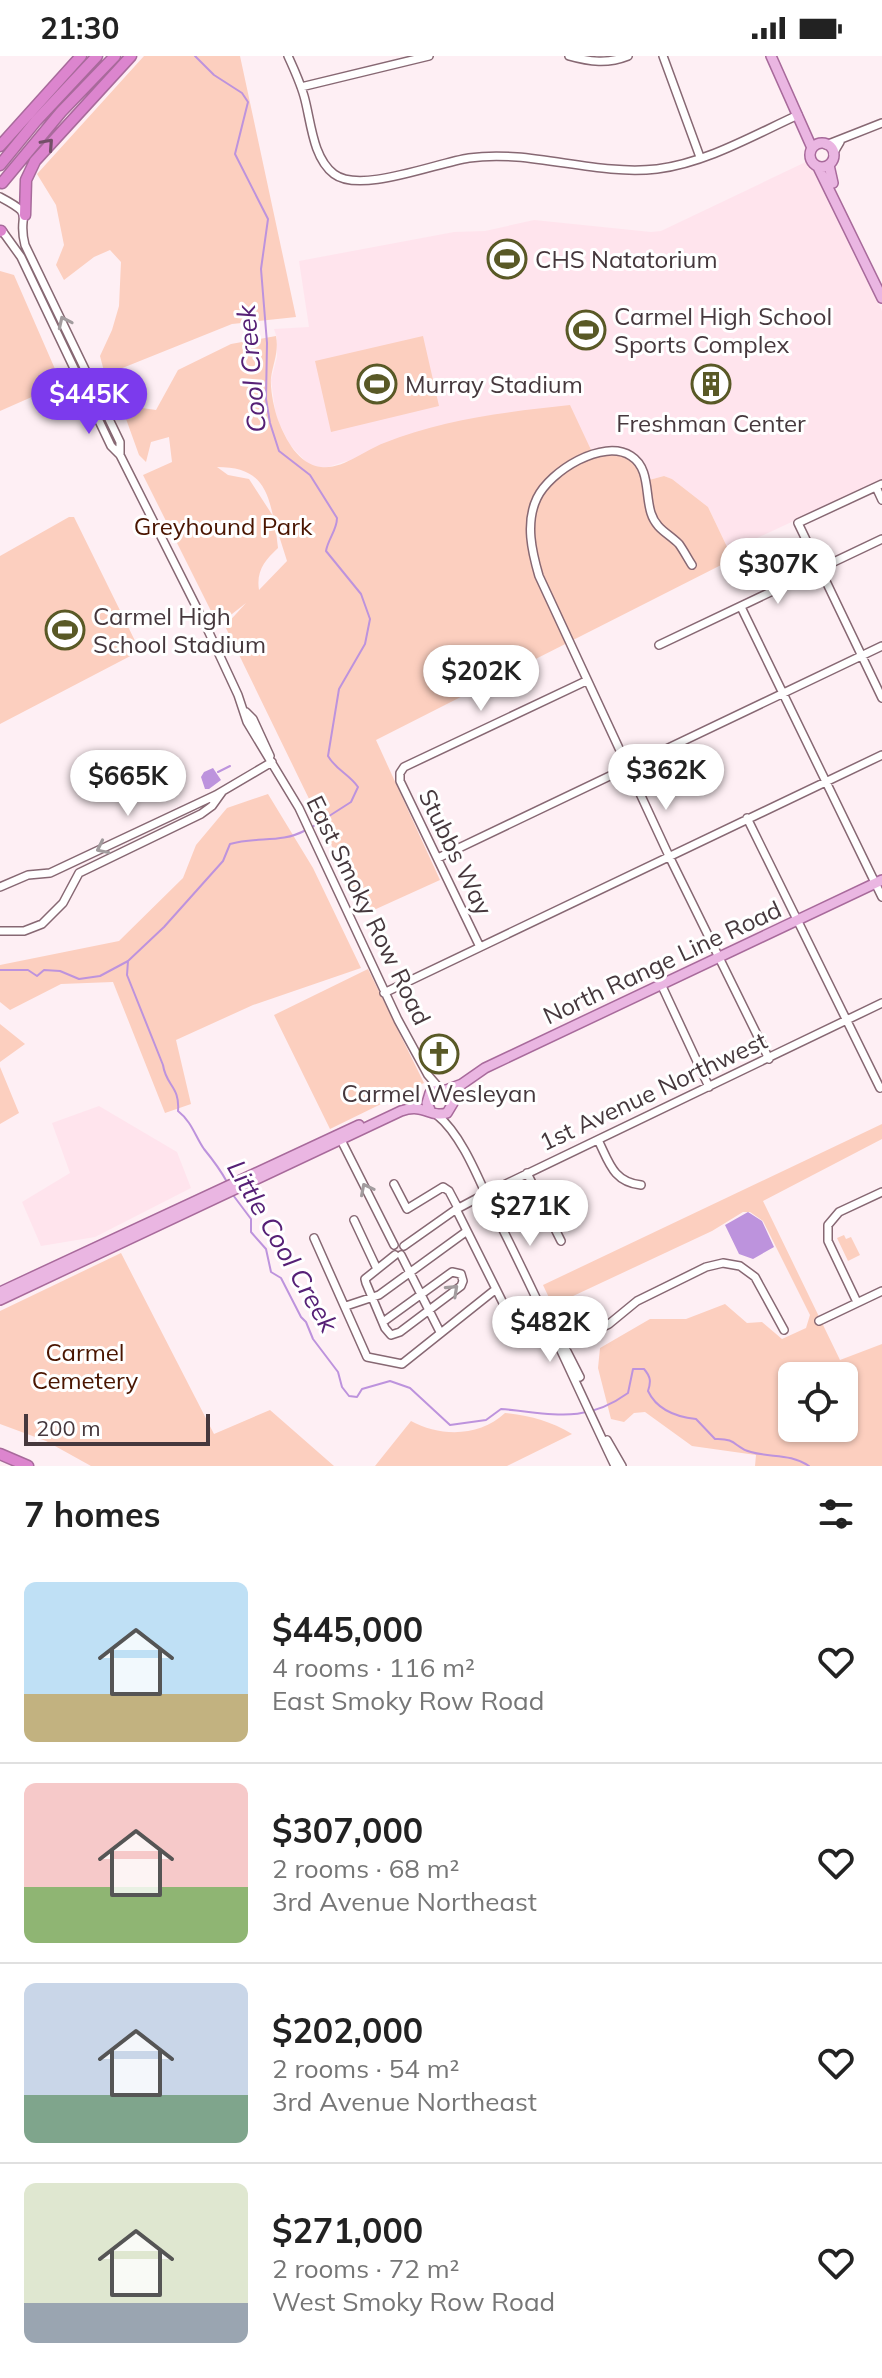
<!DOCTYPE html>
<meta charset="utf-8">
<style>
:root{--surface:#fff;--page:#f2f2f2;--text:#222;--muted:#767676;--line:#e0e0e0;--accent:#7c3aed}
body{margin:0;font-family:Mulish,sans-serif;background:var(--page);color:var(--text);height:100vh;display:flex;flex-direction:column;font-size:30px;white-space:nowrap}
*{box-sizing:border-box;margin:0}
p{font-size:26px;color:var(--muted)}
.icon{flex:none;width:44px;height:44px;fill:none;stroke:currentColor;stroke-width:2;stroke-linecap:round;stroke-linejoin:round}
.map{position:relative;height:1410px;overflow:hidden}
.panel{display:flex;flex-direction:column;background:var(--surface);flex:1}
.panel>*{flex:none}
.buttons{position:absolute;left:778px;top:1306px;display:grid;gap:16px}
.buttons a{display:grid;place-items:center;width:80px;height:80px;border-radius:12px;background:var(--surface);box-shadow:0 2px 6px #0004;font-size:40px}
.scale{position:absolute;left:24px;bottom:20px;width:186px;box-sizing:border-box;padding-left:8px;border:4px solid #46383d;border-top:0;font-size:22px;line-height:28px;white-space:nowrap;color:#46383d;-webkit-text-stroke:6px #fff;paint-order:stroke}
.price{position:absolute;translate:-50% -68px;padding:0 18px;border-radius:28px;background:#fff;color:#222;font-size:26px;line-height:52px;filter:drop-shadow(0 2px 4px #0008)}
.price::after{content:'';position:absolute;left:50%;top:48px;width:24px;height:18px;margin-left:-12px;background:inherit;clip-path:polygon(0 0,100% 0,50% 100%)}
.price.current{background:var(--accent);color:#fff}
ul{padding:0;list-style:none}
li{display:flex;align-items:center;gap:24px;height:200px;padding:0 24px}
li+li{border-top:2px solid var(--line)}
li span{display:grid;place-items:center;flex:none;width:224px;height:160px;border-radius:12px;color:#555}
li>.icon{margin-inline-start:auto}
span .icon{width:96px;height:96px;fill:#fffc;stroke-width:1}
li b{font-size:34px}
h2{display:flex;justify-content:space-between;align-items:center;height:96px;padding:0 24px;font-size:34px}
.status{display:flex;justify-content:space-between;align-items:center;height:56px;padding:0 40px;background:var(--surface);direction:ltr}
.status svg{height:22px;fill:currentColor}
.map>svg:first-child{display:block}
.built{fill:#ffe4ed}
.green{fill:#fccfbf;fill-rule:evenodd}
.water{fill:#bd93dd}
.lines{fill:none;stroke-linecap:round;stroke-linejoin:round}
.stream{stroke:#bd93dd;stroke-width:2}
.minor-casing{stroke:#876873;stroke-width:10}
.major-casing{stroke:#a86a9b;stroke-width:12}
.highway-casing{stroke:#a86a9b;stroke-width:13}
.minor{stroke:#fff;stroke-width:7}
.major{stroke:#eab6e2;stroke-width:9}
.highway{stroke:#dc85ce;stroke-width:10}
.oneway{stroke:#734f68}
.oneway2{stroke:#a29c9e}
.labels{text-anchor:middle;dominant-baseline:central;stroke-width:6;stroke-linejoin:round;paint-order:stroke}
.poi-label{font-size:24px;fill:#46383d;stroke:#fff;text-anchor:start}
.park-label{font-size:24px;fill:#4a1500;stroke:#fff}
.street-label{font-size:24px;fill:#46383d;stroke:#fff}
.water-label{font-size:26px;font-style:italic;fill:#562076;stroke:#fff}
</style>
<div class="status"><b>21:30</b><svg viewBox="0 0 49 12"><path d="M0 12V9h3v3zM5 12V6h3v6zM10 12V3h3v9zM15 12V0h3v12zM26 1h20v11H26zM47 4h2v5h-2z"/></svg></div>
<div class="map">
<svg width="882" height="1410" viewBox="0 0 882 1410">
<rect width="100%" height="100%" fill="#feeff4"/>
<!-- built -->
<path class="built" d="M812,103L882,255V424L729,495L708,451L672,423L664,420L649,424L644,410L592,396L347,405L325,412L308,408L290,389L276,361L271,324L277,301V282L274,273L309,271L299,205L454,176L485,175L534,164L651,176L661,175Z
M99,1050L177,1096L191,1132L95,1181L41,1190L22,1146L70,1117L52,1067Z"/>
<!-- green -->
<path class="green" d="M144,0H240L296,261L232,268L105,319L100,300L112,274L119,250L121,206L110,194L94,201L64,224L56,209L64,189L56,149L37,118Z
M0,215L14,219L55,313L37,327L34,340L0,355Z
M276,280C279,296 273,307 271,322C270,333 274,353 278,364C286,384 298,408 321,411C342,414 365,394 384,387C443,363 506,356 570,349L592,396C621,387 639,397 649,424L664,420L672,423L708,451L729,495V505L376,684L440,824L365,858L225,570L246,547L218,569L143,419L172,406L169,381L151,386L146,406L139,399L121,349L156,354L178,314L231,288ZM217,411C254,411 266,426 273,460L249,423L228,419ZM275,467L287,505L259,534C256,515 265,504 278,492Z
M423,280L439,350L331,376L315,305Z
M69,461H74L140,595L0,668V500Z
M268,738L313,812L361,912L253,949L176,984L191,1048L165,1057L113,926L61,928L10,954L0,946V909L119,885L183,822L196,789L227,752Z
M368,913L424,1027L330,1073L274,959Z
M0,968L25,988L0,1006Z
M0,1011L19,1057L0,1068Z
M882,1068V1083L763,1145L840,1304L882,1288V1410H755L756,1399L692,1390L645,1356L634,1357L624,1366L611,1363L598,1312L600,1292L650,1263H686L725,1248L747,1267L762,1266L782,1283L806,1272L810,1259L763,1165L750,1156H743L712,1175L556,1248H552L543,1229ZM792,1320H844V1372H792Z
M844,1179L846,1183L851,1181L860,1199L848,1205L837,1182Z
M121,1197L214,1378L270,1354L334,1410H91L46,1385L0,1368V1255Z
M505,1357C531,1360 550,1365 572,1378L507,1410H375L411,1365C440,1381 480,1381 505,1357Z"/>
<!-- water -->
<path class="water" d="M213,712L221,724L209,733H205L201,721L204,716Z
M748,1156L762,1165L774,1191L753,1203L739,1198L725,1169Z"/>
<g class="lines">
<!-- stream -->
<path class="stream" d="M195,0L214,19L242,37L248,46L235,98L268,163L261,213L267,287L266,343L270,367L279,395L310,419L337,462C337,474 328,483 326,495L361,538L370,563L365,588L339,633L328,700C336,714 349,718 358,731L351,746L312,771
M218,716L230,710
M128,905L127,919L163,1009C166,1030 180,1030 178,1055C192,1066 195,1080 204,1093C213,1104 220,1113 227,1126
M0,914H28L37,920L44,914L60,915L79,923L100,920L128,905L164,871L223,805L230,788C259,780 280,788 306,774
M233,1139L251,1163V1176L266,1193L271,1216L281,1222L301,1261L306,1266L313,1283L338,1316L342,1331L349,1340L357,1341L362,1333L390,1325L410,1332L450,1369L486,1364L501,1353C551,1357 584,1369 628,1337L633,1313H644C651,1321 651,1326 648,1335C657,1354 677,1361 696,1363L715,1383C738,1382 734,1392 751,1396C771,1402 790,1397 809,1410"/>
<!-- minor casing -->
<g class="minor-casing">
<path id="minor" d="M288,0C294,13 300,26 304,40C311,64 312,101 334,118C360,138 436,107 469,102C531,93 594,120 657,113C706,107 754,79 798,59
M569,0C590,6 608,8 628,0
M663,0L700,101
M301,31L429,0
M826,89L882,67
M833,98L840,86
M0,141C38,161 16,156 25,189L120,386V399
M3,176L21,201L111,390L120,399L205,568L238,639L247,666L299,752L398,964L428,1019L440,1033
M882,428L798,467L882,642
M876,431L882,444
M692,509C688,503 684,495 679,488C668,477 656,473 651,457C645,438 650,412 631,400C603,382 550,415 537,442C525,467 532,496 539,520L669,800L769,1003
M741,551L882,841
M659,589L882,483
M246,656L253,663L270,700
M747,762L880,1032
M438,802L882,590
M0,831L28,819L50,817L216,739L272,706
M0,875H24L42,868L63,847L79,817L201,758L212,750L222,736
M480,891L400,725V717L404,711L586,625
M661,928L709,1031
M384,937L882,699
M437,1059C462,1079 479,1124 493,1154C536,1238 574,1324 615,1410
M339,1080L394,1189
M598,1084C609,1106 613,1126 641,1129
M527,1117L561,1185
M394,1128L407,1153L443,1131L449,1135L458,1152
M456,1153L503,1247
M354,1164L377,1213
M314,1182L367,1301L402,1308L496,1233
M404,1190L455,1154L485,1138L882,947
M401,1199L440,1276
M857,1246L828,1185V1169L839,1156L882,1136
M346,1250L379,1239L467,1175
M819,1265L882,1235
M383,1266L452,1216L461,1218L463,1225L461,1230L400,1276L391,1279L385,1272L366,1227L365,1223L395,1199
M553,1268L580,1321
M560,1292L609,1268L637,1245L706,1211L723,1207L740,1210L755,1221L784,1274
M607,1384L622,1410"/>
</g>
<!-- major casing -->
<g class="major-casing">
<path id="major" d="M771,0L812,92
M810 99a12 12 0 1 1 24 0a12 12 0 1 1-24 0Z
M829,109L833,127
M818,111L882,242
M446,1034L462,1028L485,1012L882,824
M0,1236L359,1069
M0,1244L401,1055C424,1047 430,1062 447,1057L453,1047L448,1036L440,1033L430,1037L427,1047L431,1056"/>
</g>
<!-- highway casing -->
<g class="highway-casing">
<path id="highway" d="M0,90L81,0
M0,109L36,65L97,0
M2,127L61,56L115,0
M25,159L26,124L35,105L131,0
M0,175H1
M0,1398L28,1410"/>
</g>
<!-- minor -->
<use href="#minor" class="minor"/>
<!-- major -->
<use href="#major" class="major"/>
<!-- highway -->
<use href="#highway" class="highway"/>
</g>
<!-- one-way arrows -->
<defs><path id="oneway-chevron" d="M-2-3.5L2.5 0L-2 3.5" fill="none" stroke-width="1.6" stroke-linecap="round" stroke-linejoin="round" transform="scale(2)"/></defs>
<use class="oneway" href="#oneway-chevron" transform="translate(48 88) rotate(-48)"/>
<g class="oneway2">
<use href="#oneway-chevron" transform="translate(64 266) rotate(-115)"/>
<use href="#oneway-chevron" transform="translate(102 792) rotate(154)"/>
<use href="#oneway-chevron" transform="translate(366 1133) rotate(-117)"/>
<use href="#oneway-chevron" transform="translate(453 1234) rotate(-43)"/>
</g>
<!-- icons -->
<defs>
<g id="stadium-ring" transform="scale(2)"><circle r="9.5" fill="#fff" stroke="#595926" stroke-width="1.5"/><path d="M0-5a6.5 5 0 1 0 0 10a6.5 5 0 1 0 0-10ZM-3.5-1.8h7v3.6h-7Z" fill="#595926"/></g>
<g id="building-ring" transform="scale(2)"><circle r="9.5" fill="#fff" stroke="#595926" stroke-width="1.5"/><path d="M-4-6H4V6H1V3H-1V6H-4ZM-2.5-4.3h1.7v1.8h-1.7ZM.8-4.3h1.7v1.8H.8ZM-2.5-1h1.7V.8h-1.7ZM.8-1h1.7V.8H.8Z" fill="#595926"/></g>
<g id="church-ring" transform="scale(2)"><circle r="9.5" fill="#fff" stroke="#595926" stroke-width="1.5"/><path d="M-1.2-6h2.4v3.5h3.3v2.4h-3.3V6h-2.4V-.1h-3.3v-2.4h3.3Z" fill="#595926"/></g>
</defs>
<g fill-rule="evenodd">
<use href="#stadium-ring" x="507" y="203"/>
<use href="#stadium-ring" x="586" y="274"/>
<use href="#stadium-ring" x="377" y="328"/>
<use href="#building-ring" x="711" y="328"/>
<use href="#stadium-ring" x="65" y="574"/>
<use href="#church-ring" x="439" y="998"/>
</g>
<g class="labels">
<!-- poi labels -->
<g class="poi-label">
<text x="535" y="203">CHS Natatorium</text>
<text x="614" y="260">Carmel High School<tspan x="614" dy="28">Sports Complex</tspan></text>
<text x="405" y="328">Murray Stadium</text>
<text x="711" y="367" text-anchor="middle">Freshman Center</text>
<text x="93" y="560">Carmel High<tspan x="93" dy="28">School Stadium</tspan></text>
<text x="439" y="1037" text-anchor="middle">Carmel Wesleyan</text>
</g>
<!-- park labels -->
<g class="park-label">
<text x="223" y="470">Greyhound Park</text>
<text x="85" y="1296">Carmel<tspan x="85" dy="28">Cemetery</tspan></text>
</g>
<!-- street labels -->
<g class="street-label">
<text transform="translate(456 796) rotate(64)">Stubbs Way</text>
<text transform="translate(369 854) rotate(64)">East Smoky Row Road</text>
<text transform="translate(662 906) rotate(-25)">North Range Line Road</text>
<text transform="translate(653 1035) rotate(-25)">1st Avenue Northwest</text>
</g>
<!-- water labels -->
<g class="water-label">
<text transform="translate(251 313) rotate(-95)">Cool Creek</text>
<text transform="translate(283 1190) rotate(60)">Little Cool Creek</text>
</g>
</g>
</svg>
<div class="buttons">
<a><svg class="icon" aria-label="locate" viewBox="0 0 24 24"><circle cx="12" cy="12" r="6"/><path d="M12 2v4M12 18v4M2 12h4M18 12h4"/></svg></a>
</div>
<div class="scale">200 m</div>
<b class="price current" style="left:89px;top:380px">$445K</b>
<b class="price" style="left:778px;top:550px">$307K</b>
<b class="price" style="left:481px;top:657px">$202K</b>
<b class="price" style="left:666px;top:756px">$362K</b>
<b class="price" style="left:128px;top:762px">$665K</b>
<b class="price" style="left:530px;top:1192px">$271K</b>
<b class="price" style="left:550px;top:1308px">$482K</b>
</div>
<section class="panel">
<h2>7 homes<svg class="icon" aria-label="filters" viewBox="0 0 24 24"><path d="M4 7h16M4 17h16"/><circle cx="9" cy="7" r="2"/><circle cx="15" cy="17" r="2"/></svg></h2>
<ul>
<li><span style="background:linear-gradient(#bfe0f5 70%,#c2b280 0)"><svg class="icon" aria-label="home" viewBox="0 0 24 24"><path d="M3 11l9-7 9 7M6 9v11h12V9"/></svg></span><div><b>$445,000</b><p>4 rooms · 116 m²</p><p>East Smoky Row Road</p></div><svg class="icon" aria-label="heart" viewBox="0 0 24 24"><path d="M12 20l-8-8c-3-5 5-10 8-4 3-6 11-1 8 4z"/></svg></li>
<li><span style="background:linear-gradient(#f6c9c9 65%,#8fb573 0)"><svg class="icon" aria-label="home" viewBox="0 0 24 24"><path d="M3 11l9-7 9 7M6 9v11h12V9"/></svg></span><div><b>$307,000</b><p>2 rooms · 68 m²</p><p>3rd Avenue Northeast</p></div><svg class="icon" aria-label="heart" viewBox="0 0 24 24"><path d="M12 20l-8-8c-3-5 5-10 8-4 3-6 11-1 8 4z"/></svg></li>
<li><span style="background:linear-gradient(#c9d6e8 70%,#7fa58c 0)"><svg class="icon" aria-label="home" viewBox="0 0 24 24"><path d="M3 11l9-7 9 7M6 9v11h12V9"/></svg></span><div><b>$202,000</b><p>2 rooms · 54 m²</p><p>3rd Avenue Northeast</p></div><svg class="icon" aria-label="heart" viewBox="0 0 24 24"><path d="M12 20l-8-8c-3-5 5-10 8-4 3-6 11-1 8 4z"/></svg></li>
<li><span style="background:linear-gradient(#dfe7d0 75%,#9aa5b1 0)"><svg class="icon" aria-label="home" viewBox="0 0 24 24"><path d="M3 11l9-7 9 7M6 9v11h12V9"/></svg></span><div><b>$271,000</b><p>2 rooms · 72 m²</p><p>West Smoky Row Road</p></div><svg class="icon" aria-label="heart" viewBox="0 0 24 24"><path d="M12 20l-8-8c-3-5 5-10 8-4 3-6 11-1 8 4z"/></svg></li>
</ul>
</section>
